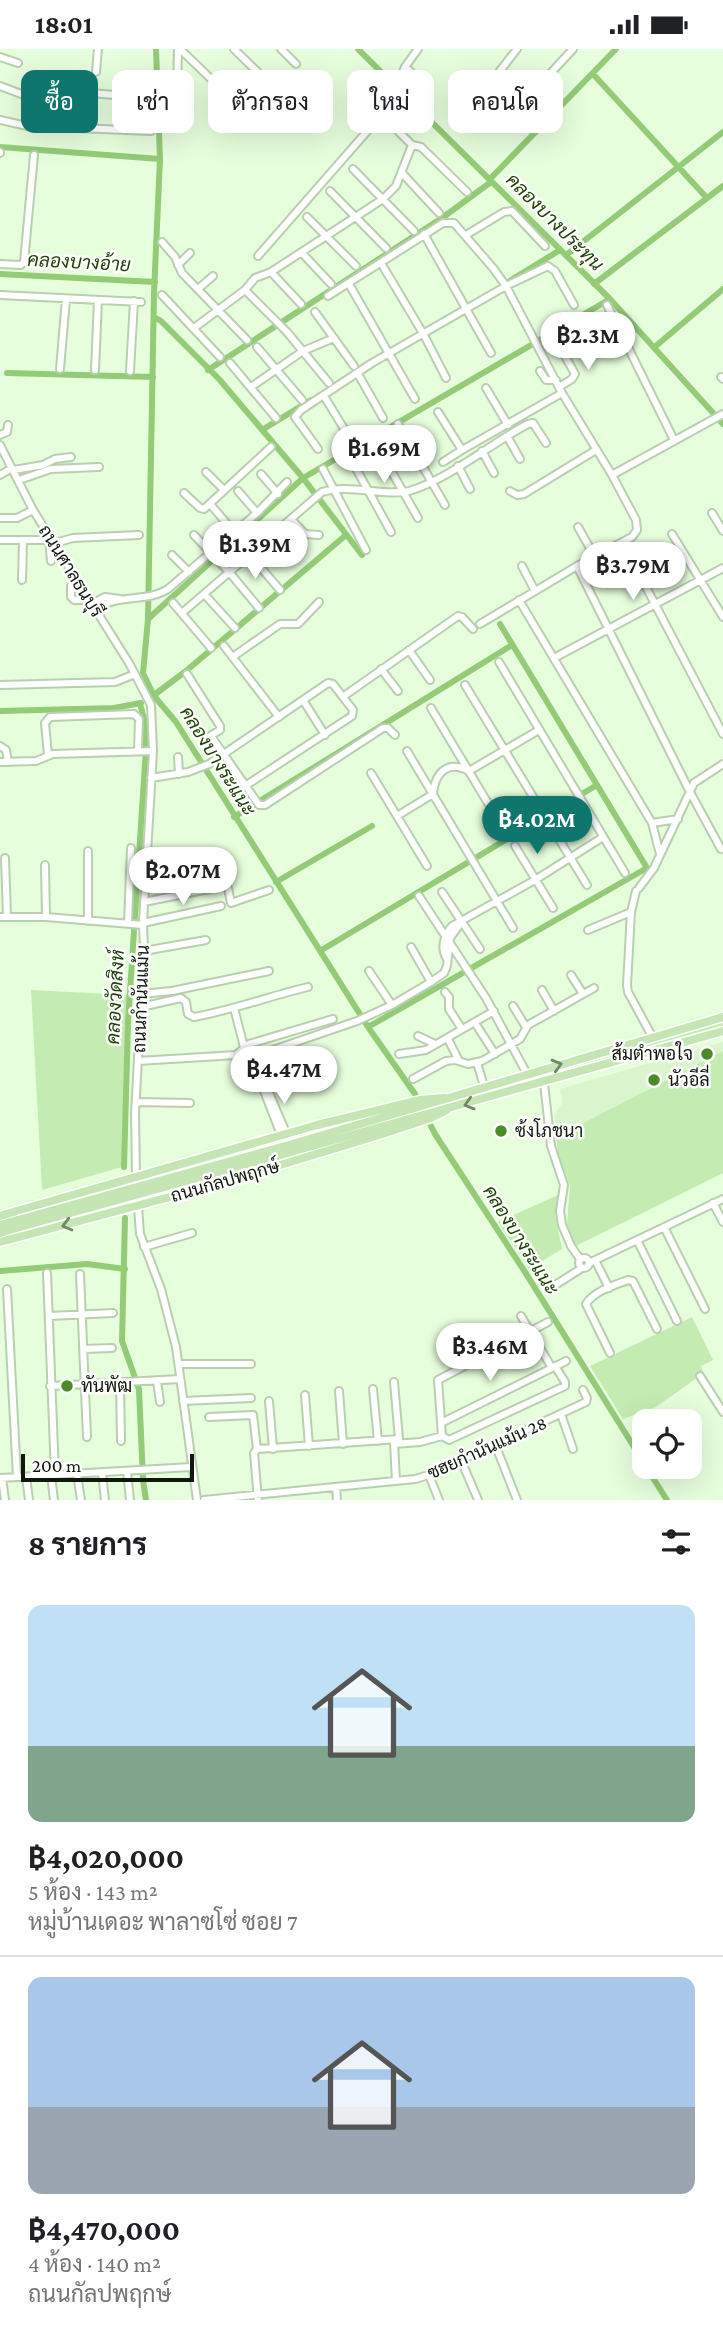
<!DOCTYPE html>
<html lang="th">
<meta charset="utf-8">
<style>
:root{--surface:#fff;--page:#f6f6f6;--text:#202124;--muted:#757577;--line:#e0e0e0;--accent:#0f766e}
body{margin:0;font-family:"Crimson Pro",Sarabun,serif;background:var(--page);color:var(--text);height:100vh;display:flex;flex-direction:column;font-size:26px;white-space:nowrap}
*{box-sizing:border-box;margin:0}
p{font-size:23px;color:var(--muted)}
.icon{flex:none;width:38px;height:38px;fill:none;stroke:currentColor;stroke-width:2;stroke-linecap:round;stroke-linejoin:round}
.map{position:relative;height:1451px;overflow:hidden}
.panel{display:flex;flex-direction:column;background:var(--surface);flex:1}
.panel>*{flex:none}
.guide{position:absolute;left:21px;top:21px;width:682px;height:63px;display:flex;gap:14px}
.tools{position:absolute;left:632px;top:1360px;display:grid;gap:14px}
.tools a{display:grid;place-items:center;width:70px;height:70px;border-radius:14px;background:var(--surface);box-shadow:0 7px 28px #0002;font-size:35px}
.scale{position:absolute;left:21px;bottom:18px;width:173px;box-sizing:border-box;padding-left:7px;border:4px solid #10170c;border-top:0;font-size:19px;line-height:24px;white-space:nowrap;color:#10170c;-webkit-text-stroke:5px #fff;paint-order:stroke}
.price{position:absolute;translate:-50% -60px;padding:0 16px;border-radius:24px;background:#fff;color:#222;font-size:23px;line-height:46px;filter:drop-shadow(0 2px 4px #0008)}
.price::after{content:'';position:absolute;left:50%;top:42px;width:21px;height:16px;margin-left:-10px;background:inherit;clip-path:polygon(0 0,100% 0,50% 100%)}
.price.on{background:var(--accent);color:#fff}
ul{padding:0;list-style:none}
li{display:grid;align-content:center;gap:14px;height:371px;padding:0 28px}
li+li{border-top:2px solid var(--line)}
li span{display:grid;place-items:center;height:217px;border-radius:14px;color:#555}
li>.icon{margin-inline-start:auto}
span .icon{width:126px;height:126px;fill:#fffc;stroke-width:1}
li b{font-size:30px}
h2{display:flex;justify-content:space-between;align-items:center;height:84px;padding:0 28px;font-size:30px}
.chip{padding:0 24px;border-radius:14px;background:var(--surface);box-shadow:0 7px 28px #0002;font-size:24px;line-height:63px}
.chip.on{background:var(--accent);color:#fff}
.status{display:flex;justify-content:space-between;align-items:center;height:49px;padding:0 35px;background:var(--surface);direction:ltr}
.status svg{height:19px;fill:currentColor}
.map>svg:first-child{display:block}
.built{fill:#daf5ce}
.green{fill:#c4ecb2}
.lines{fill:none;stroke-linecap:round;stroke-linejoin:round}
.canal{stroke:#93cb77;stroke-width:6}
.minor-casing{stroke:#b9cfb0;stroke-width:10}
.major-casing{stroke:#fff;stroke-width:11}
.minor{stroke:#fff;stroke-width:6}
.major{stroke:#c5e5b5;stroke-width:8}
.major-bridge-casing{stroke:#fff;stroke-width:11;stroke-linecap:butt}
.major-bridge{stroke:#c5e5b5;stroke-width:8}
.oneway{stroke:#748869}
.poi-dot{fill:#4d8a28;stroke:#fff;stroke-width:2.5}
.labels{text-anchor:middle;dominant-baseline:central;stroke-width:5;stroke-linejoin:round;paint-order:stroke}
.street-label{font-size:18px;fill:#10170c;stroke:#fff}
.poi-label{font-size:18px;fill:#10170c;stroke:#fff;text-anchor:start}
.water-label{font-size:19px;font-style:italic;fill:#1f4207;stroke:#fff}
</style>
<div class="status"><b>18:01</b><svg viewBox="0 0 49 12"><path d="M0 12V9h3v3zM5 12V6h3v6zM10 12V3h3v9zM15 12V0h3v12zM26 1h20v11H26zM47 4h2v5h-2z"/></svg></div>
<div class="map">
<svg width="723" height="1451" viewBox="0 0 723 1451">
<rect width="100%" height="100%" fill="#e7fedd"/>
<!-- built -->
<path class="built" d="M723,993V1002L556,1088L554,1066L563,1053L560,1040Z"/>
<!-- green -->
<path class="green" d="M31,941L129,946L122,1118L42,1141Z
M723,973V977L531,1030Z
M723,1002V1124L576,1197L567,1175L570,1137L558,1104L556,1088Z
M560,1145L555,1166L562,1200L529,1220L498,1173Z
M692,1268L713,1311L701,1317L704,1324L656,1358L623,1370L590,1317Z"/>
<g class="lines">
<!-- canal -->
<path class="canal" d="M156,0L160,110L154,244L148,570L143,624L154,647L176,673L368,978L415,1045L435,1085L525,1223L644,1414
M358,0L610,250L723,375
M593,25L706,148
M0,98L160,110
M489,131L616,0
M566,206L723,83
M0,225L155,233
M594,235L723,137
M503,236L560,201
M154,268L161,272L219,330L303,429L362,506
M657,296L723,240
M208,321L442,169L491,133
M7,324L153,328
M262,381L311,351
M148,570L303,429L610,250
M150,649L186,622L346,486
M0,662L114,659L141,654
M234,768L512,596
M276,833L372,777
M320,902L597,736
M368,978L647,819L500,575
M124,1118L128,973L146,700V677L140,655
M125,1169L122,1292L139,1340L143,1431L146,1451
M0,1222L87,1215L125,1220
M646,1418L667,1451"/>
<!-- minor casing -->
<g class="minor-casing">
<path id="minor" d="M178,0L177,43L186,55
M180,0L210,29
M234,0L274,39
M281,0L296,15
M418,0L405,18L411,23L416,41L406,59L392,76L412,96L421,98L467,143
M0,8L18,14
M96,23L98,0
M496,27L517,0
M0,37L37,51
M524,53L573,0
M0,71L27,77L151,82
M35,78L37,46L44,40L150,49
M400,82C412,60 435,48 413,25
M0,104V103
M353,120L414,182
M402,124L439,164
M330,142L386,199
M307,168L356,217
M424,185L491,304
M466,186L504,163L512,162L545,197
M162,193L175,208L182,224L247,291
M302,204L331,235
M258,207L377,71L391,52L405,18
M381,214L424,286L446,329
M0,215L21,216L24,213L34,106
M178,216L190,204
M271,223L301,255
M349,235L415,350
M198,240L213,227
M245,241L287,283L329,334
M0,246L141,253
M162,246L220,308
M328,247L443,174H454L493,219L506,237L562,344L612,426L636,471L637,481L632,488L577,517L480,575
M607,256L674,391
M315,263L354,317
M194,279L245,241L255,229L271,223L383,150L396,137L412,96
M257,298L302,351
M230,314L276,369
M60,320L66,250
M95,321L98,251
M130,322L134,252
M540,322L546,331H556
M358,325L383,369
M721,328L723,330
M251,338L303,302L334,289
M559,338L572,330L575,325L560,298L559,293L555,291L550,293L552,300L560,298
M486,339L508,376
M324,347L349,388
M438,363L462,401L562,344
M398,375L445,456
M0,386L7,383L8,376
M507,387L520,410
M373,390L418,469
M0,396L33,461L129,614L151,656L153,702L143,874L144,902L135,1064L136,1129
M318,400L295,368L301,361L372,314L506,237L548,217L555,222L574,256
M482,402L494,424
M348,405L391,483
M443,413L462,401
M458,417L470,440
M323,420L366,501
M14,421L43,416L55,410L71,408
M206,423L224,441
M261,425L278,445
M0,426L12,419
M612,426L723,365
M19,431L51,420L99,418
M238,442L257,464
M510,442L517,446L524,445L596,401
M184,444L200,459L204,460L271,398
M210,455L235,484
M712,464L723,482
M0,469H17L33,461
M291,470L305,485L319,486
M578,478L595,508
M274,485L288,502
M672,485L723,568
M194,486L230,524L259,559
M0,491H53
M49,491L51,512
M55,494L73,489L139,486
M623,494L723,685
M172,506L189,523
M250,506L280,541
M522,517L535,542
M577,517L690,743L721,800
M22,531L23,492
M71,537V548L74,551H90
M205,546L235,579
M519,551L652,774L660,805
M173,554L211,599
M92,555L105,548L120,550
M96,561C116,544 146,554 168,540L257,464L287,433
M182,564L322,443C350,434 383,448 409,442C446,432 493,393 528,375L533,374L546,394
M224,597L279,668
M409,601L430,631
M234,607L280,575H298L319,553
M554,609L723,519
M499,613L625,824
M381,620L398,642
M187,625L220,677V681L205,690
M0,636L115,633L135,625
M465,636L535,751
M344,647L458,567L462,568L473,580
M303,651L325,686
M431,659L495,766
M211,687L259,756H265L383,679H388L395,686
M0,697L6,701L8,713
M407,702L513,879
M48,706L45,674L50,668L134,665L139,670L138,702
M178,708L179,725
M0,713L36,712L53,705L153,702
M371,724L427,817
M151,729L188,723L209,715L328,634L333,635L353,661L352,667L245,737
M397,767L433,745C435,723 448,711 469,722L539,681
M652,774L678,770
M554,782L587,836
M515,797L553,859
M5,809L7,868
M45,816L46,868
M639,839L654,819L694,734L723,715
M636,842L631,863L627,936L628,943L653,989
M442,843L480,900
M419,847L486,949L527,1025
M144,853L224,837L228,839L231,854L269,841
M0,868H46L143,876
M88,872V802
M128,874L131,799
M143,874L221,857
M588,881L631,863
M411,898L431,933
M144,902L206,891
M447,910C440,899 444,886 452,877L535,831L603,788
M369,922L392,956
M571,926L583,945
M542,941L554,962
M445,943L449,948V960L462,980
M141,945L172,942L269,922
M513,957L526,978
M141,958L181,949L186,953L188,965L194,968C233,961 270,947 308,938
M234,959L244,998
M477,977L495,1005
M418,987L435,995
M449,992L459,1012
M399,1005L426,1001L494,962
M138,1012L236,1006L249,995L333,970
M477,1014L484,1037
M262,1029V1037L281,1086
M413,1030L446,1012L455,1011L468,1015L482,1012L520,990L528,976L594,939
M544,1034L551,1097L564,1136L560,1162L562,1176L571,1197L580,1210
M136,1053L190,1054
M286,1084L259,1020V1010L264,1004L357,972L392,956L431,933L444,924L447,917L450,889L460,875
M713,1154L723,1173
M138,1158L140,1185L161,1240L176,1298L197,1451
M664,1178L705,1260
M637,1191L677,1272
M144,1198L192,1184
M579 1214a5 5 0 1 1 10 0a5 5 0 1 1-10 0Z
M595,1211L609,1239
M589,1214L723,1150
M47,1224L55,1426
M80,1225L87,1388
M552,1238L582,1219
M7,1240L17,1428
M49,1267L113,1264
M521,1267L552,1319
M83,1300L112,1299
M610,1304L586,1255C594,1242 615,1236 628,1231L633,1232L657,1280
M179,1315H251
M700,1327L723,1363
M157,1332L160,1353
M120,1334L121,1392
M50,1337L180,1330
M373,1340L378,1392
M339,1342L343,1395
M305,1346L309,1397
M183,1352L251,1349
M269,1352L273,1400
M561,1365L573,1400
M209,1368L253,1366L257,1400
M441,1374L566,1312
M442,1387L449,1391L565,1337V1333L555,1317
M394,1393L396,1432
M395,1395L420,1393L442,1387L438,1331L548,1273
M495,1395L517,1451
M461,1411L478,1451
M127,1422L130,1451
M102,1424L105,1451
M77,1425L81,1451
M51,1426L54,1451
M429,1426L439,1451
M26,1428L29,1451
M0,1429L191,1418
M2,1429L5,1451
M336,1438L337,1451
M204,1451L415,1430L429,1426L586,1353L587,1349L583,1341
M258,1451L254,1404L257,1400L399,1390L394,1333"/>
</g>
<!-- major casing -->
<g class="major-casing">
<path id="major" d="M289,1096L723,968
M291,1103L723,982
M0,1167L317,1076L420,1051L444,1049
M0,1176L18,1171
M0,1184L20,1178
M0,1193L204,1139L379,1086L431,1069L447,1061"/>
</g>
<!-- minor -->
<use href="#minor" class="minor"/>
<!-- major -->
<use href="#major" class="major"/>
<!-- major-bridge casing -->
<g class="major-bridge-casing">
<path id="major-bridge" d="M18,1171L289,1096
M20,1178L291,1103"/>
</g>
<!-- major-bridge -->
<use href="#major-bridge" class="major-bridge"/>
</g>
<!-- one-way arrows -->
<defs><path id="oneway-chevron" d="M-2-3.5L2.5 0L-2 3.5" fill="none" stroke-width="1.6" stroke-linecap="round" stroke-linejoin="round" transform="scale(1.75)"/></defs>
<g class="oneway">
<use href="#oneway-chevron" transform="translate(557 1016) rotate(-16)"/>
<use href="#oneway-chevron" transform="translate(469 1055) rotate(164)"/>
<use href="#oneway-chevron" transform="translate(67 1176) rotate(165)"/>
</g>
<!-- markers -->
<g class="poi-dot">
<circle cx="707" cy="1005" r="7"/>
<circle cx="654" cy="1031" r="7"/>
<circle cx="501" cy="1082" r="7"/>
<circle cx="67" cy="1337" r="7"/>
</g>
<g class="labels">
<!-- street labels -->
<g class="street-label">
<text transform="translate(71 522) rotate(58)">ถนนศาลธนบุรี</text>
<text transform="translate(141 950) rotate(-88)">ถนนกำนันแม้น</text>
<text transform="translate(225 1132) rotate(-16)">ถนนกัลปพฤกษ์</text>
<text transform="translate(487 1399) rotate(-24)">ซฮยกำนันแม้น 28</text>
</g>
<!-- poi labels -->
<g class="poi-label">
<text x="693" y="1005" text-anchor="end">ส้มตำพอใจ</text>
<text x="668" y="1031">นัวอีลี่</text>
<text x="515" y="1082">ซ้งโภชนา</text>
<text x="81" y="1337">ทันพัฒ</text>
</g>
<!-- water labels -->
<g class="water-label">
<text transform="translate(555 173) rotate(45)">คลองบางประทุน</text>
<text transform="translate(79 213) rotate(3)">คลองบางอ้าย</text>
<text transform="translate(218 712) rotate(58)">คลองบางระแนะ</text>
<text transform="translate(115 948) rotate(-87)">คลองวัดสิงห์</text>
<text transform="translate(521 1191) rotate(58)">คลองบางระแนะ</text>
</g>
</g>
</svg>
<div class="tools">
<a><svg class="icon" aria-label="locate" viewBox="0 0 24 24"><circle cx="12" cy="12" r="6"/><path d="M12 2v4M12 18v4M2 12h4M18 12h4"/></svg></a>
</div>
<div class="scale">200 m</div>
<b class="price" style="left:588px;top:323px">฿2.3M</b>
<b class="price" style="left:384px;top:436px">฿1.69M</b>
<b class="price" style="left:255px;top:532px">฿1.39M</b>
<b class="price" style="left:633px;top:553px">฿3.79M</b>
<b class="price on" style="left:537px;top:807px">฿4.02M</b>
<b class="price" style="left:183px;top:858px">฿2.07M</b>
<b class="price" style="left:284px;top:1057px">฿4.47M</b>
<b class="price" style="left:490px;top:1334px">฿3.46M</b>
<div class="guide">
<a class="chip on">ซื้อ</a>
<a class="chip">เช่า</a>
<a class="chip">ตัวกรอง</a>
<a class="chip">ใหม่</a>
<a class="chip">คอนโด</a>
</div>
</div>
<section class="panel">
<h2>8 รายการ<svg class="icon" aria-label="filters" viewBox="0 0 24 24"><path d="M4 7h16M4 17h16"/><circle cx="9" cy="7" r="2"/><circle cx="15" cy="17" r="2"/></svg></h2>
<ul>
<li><span style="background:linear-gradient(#bfe0f5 65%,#7fa58c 0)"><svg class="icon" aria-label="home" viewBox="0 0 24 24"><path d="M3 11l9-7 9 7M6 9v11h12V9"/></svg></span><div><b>฿4,020,000</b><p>5 ห้อง · 143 m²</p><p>หมู่บ้านเดอะ พาลาซโซ่ ซอย 7</p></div></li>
<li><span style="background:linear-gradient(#a9c7e8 60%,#9aa5b1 0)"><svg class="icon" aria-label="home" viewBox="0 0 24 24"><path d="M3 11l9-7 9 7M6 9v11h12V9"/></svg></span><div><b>฿4,470,000</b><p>4 ห้อง · 140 m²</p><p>ถนนกัลปพฤกษ์</p></div></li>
</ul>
</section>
